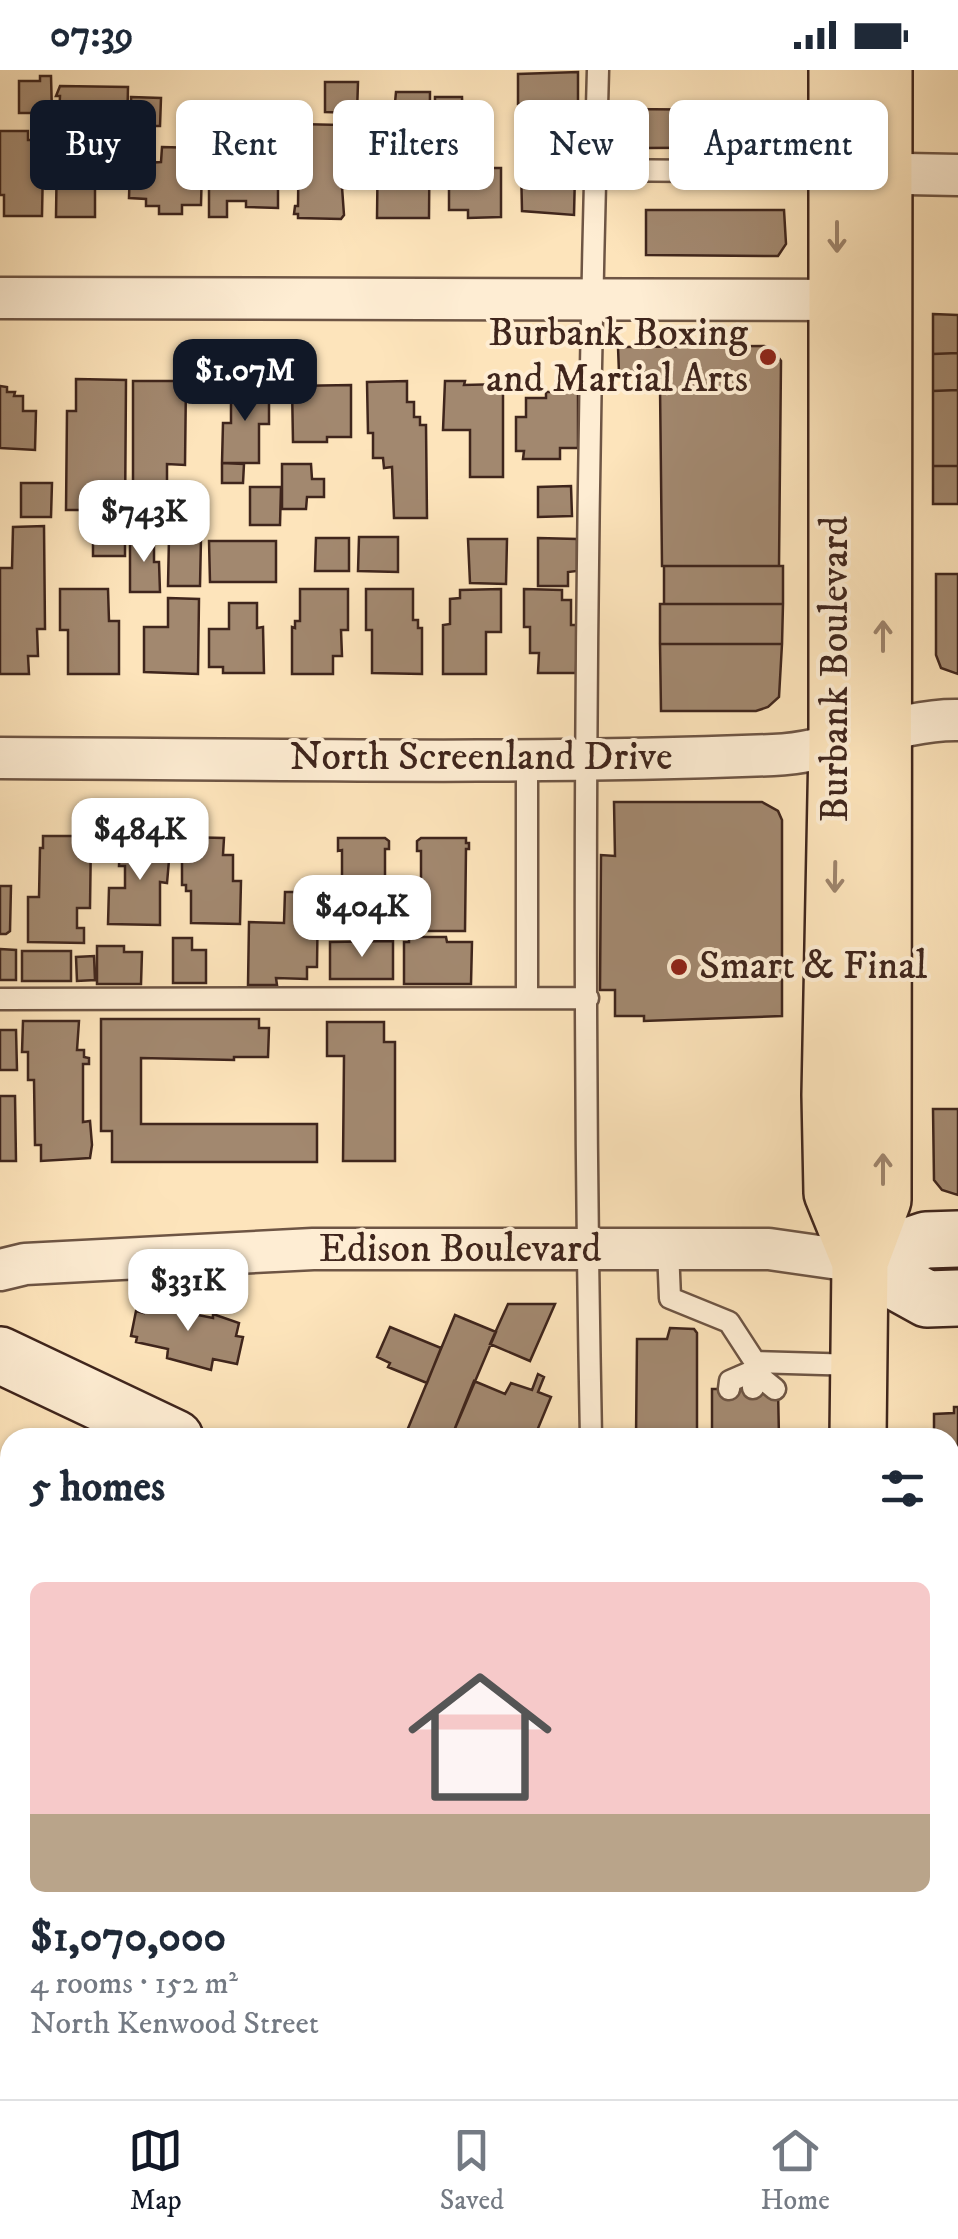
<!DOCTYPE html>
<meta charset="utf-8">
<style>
:root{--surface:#fff;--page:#f6f6f7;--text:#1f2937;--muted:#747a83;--line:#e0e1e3;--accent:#111827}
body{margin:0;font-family:"IM FELL DW Pica",serif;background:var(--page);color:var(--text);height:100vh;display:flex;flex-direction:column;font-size:38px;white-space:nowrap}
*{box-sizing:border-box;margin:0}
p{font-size:32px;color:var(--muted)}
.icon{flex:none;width:55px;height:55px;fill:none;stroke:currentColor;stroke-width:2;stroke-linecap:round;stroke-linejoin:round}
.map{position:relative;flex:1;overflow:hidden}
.side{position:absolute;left:0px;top:1358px;width:960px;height:672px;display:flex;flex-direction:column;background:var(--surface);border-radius:30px 30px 0 0;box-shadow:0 2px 8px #0004}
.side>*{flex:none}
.top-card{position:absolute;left:30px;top:30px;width:900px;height:90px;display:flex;gap:20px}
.price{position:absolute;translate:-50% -85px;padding:0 22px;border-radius:20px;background:#fff;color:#222;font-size:32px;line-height:65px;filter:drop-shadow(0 2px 5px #0008)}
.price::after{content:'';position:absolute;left:50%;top:60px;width:30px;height:22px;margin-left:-15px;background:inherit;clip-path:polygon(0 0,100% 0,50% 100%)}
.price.selected{background:var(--accent);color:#fff}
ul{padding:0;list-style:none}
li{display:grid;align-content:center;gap:20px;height:530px;padding:0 30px}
li span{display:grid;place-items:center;height:310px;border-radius:15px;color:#555}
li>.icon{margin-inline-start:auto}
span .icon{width:180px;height:180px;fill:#fffc;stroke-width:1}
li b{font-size:42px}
h2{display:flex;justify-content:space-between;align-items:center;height:120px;padding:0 30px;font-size:42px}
.chip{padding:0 35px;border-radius:15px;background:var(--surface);box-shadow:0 2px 8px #0004;font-size:35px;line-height:90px}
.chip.selected{background:var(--accent);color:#fff}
.status{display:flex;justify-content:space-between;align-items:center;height:70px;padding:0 50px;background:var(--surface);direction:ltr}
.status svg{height:28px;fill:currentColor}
.tab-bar{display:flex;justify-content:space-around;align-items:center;height:140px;border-top:2px solid var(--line);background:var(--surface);font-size:28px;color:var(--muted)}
.tab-bar a{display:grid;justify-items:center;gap:5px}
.tab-bar .selected{color:var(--accent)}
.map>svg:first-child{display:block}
.building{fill:#a2886f;stroke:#3f251c;stroke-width:2.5}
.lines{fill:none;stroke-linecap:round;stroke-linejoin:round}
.service-casing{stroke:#6e5544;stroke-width:25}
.minor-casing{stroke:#6e5544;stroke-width:45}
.secondary-casing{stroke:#3f251c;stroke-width:60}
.primary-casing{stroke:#3f251c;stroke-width:60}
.service{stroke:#feedd3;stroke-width:20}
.minor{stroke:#feedd3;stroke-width:40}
.secondary{stroke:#feedd3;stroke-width:55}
.primary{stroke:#fde4bb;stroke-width:55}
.oneway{stroke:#9e846c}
.poi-dot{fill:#8f2418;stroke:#feedd3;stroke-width:4}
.labels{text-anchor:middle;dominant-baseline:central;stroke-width:8;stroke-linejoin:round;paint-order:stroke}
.poi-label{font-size:40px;fill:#3f251c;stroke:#feedd3;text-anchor:end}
.street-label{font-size:40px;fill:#3f251c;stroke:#feedd3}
</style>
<div class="status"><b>07:39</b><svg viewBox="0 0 49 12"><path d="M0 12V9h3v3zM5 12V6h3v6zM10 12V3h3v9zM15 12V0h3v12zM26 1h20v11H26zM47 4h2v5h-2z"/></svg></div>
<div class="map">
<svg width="958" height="2029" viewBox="0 0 958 2029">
<rect width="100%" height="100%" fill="#fde4bb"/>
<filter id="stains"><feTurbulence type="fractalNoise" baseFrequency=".002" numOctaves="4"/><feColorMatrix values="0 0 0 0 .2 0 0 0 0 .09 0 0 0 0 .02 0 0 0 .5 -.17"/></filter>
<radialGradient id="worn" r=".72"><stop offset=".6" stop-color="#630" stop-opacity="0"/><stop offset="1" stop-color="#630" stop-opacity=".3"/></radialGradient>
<!-- building -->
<path class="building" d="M578,2V33L518,34V4Z
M40,6H51L52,43H19V11H40Z
M325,12H358L357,43L325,42Z
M60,16L128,17L127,63L96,62V49L59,48L60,26H56Z
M396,22H430L429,148H377L378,65H392Z
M131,27L161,28L160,56H132Z
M435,27H462L463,57H435Z
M616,39L783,40V42L790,43V77L646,78V71L617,70Z
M341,52L352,55L351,103H341L344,145L341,149L298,148V144H294L295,136H298L299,54L341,55Z
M0,61H28V70H37L36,95H43L42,146H4V125H0Z
M74,73H80L79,78H93V73L107,77V117H95V147H56L57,77H74Z
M162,77L198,78V96H202L201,135H182V144H159V136H146V129L129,128L130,94L161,92Z
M224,80H278V138L246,137V131H227V147H209V97L224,98Z
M465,83H485V98H501V147L468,148V140H449V91L464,88Z
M521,95H549V103H575L574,145L522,141Z
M646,140H784L786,174L778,186L646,185Z
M933,244L958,245V283L933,284Z
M764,276L773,280L781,291L779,496H662L660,316H652L651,303H619L618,277Z
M958,283V320L933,321V284Z
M76,309L126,310L125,450L84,449L85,440H66L67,341H76Z
M133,311H186L185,395L167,394V438H133Z
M407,311V332H414V347H420V355H426L427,448H394L392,397L384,398L383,388H373V363H368L367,312Z
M445,311H465L464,315L503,314V407H470V360H443Z
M556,311L578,312V378H560V389H523L524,381H516V347H526V328H546V322H556Z
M231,315L269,316V354H259V393H222L223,353H231Z
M351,315V367H327V372H293L292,316Z
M0,316L7,317V322H15L14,326H23V341H36L35,380L0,378Z
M958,320V396H933V321Z
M222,393L244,394L243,413H222Z
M282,394H311L312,409H324V427H307L306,439H282Z
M933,396H958V434H933Z
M21,413H52L51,447H21Z
M571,416L572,446L538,447V417Z
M250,417H281L280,455H250Z
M133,440H155L154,455H133Z
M44,456L45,559H37L38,586H28L29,604H0V498H12L13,457Z
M93,465H125V486H93Z
M130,466H154V492H159L160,522H130Z
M169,467L201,468L200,516H168Z
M359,467H398V502L358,501Z
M316,468H349V501H315Z
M538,468L577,469V501L568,502V516H538Z
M468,469H507L506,514L470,513Z
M209,471H276V512H210Z
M664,496H783V534H664Z
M936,504H958V604L941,598L936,585Z
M60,519H108L109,551H119V604H68V560H60Z
M300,519H348V560H341L342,586H333V604H292V557L295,558V551H300Z
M366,519H413V550H418V558H422V604L372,603V560H366Z
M501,519V562H486V604H443V555L450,554V529L460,528V520Z
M524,519L562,520V530H571V555H577L576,603H538L539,583H530V557H524Z
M168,528L199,529L198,604L144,602V557H168Z
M229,533H257V558L263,557L264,603H223V597H209V559H229Z
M660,534H783L782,574H660Z
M660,574H782L779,627L768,637L756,641H661Z
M614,732H762L778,741L782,750V946L644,951V946H615V920H600L601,785L615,786Z
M43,766H91L90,838H77V858H84V873L28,872V827H39L40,778H43Z
M182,767L224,768L223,785H233V811H241L240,854L191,853V821H186V815H182Z
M120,768L167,771L169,790L167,813L160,812V855L108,854L109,818H125V796H119Z
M338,768H385L389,771V779H385V861H344V863L331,860V817L333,812H342V780L338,781Z
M421,768H466V773H469V779H466L465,861H412V813H421V781H417V771Z
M0,816H11L10,861L6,864H0Z
M285,822H318L317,897H307V909L276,908L277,915H248L249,852L284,853Z
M409,867H446L447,872H472L471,914H404V872H409Z
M173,868H192V880H206V913H173Z
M393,871V909H330V872Z
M97,876H124V882H142L141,914H97Z
M0,879L16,880V910H0Z
M22,881H71V911H22Z
M94,886L95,910L77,911L76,887Z
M101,949H259V958H269L268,987H234V990L141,988V1054H317V1092H112V1061H101Z
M23,951H79L77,980H84V987L89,988V994H83V1052L90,1051L92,1075L90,1088L41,1091V1075H35L34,1010H28V982H22Z
M327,952H384V972H395V1091H343L344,986H327Z
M0,960H16L17,1000H0Z
M0,1026H15L16,1091H0Z
M933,1039H958V1125L942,1120L934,1110Z
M147,1230L199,1239L198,1245L213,1248V1244L239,1253L236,1266L243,1267L237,1294L213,1289L211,1300L167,1288L168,1279L136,1272L137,1267L131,1266L136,1241L144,1243Z
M508,1234H555L530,1291L490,1274Z
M455,1245L496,1262L451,1368H404Z
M390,1257L441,1278L427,1313L388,1297L390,1293L377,1287Z
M670,1258L694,1259L697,1263V1365L701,1368H636L637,1269H667Z
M538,1304L544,1307L538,1322L551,1327L534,1368H451L474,1311L505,1324L511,1313L532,1320Z
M712,1319H778L779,1368H712Z
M954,1337H958V1381H950V1368H934V1344L954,1343Z
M950,1383H958V1419H950Z
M0,1403L10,1405V1457L0,1476Z
M950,1490H958V1527H950Z
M0,1604H10L8,1638H0Z
M0,1760H10V1850L7,1849V1845L0,1844Z
M0,1884H10V1938H0Z
M0,1945H6L7,1971H3L4,2005L0,2008Z
M950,1974H958V2012H950Z
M950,2012H958V2029H933V2020H950Z
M54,2020H100V2029H54Z
M228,2020H277V2029H228Z
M284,2020H351V2023H321V2029H284Z
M510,2020H575V2029H510Z
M698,2020H775V2029H698Z"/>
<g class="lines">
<!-- service casing -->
<g class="service-casing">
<path id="service" d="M595,100L835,102
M527,691V928
M0,929L588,928
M668,1179L670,1228L729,1252L755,1292
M753,1318L755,1292L857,1295
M729,1319L730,1311L753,1301L775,1319
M591,1368C582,912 585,455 598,0
M0,1577L10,1581
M598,2029V2020"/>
</g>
<!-- minor casing -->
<g class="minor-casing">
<path id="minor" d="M856,103L958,105
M0,228L861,230
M0,688C257,689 515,695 773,685C836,683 895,649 958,650
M0,1200L25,1194L313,1179H769L860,1192
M0,1688H10"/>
</g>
<!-- secondary casing -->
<g class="secondary-casing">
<path id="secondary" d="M860,1192L927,1229L958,1228
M860,1192L926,1170L958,1169
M0,1285L175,1368
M950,1703L958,1707"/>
</g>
<!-- primary casing -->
<g class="primary-casing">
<path id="primary" d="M837,0V675L830,1025L832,1123L860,1192
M858,1368L860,1192L883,1130L884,0
M855,2029V2020"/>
</g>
<!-- service -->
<use href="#service" class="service"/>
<!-- minor -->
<use href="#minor" class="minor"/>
<!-- secondary -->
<use href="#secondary" class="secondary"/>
<!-- primary -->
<use href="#primary" class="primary"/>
</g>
<!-- one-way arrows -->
<defs><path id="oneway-shaft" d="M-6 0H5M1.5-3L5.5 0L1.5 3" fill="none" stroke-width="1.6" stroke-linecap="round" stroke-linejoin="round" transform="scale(2.5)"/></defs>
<g class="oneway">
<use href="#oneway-shaft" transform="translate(837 167) rotate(90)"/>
<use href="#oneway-shaft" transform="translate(883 566) rotate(-90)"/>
<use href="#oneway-shaft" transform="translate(835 807) rotate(91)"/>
<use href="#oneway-shaft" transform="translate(883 1099) rotate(-90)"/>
</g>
<!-- markers -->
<g class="poi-dot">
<circle cx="768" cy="287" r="10"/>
<circle cx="679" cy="897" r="10"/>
</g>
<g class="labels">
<!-- poi labels -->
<g class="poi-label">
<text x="748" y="264">Burbank Boxing<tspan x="748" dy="46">and Martial Arts</tspan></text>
<text x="699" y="897" text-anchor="start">Smart &amp; Final</text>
</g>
<!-- street labels -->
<g class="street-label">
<text transform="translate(836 599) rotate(-90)">Burbank Boulevard</text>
<text x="481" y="688">North Screenland Drive</text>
<text x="460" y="1180">Edison Boulevard</text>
</g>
</g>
<rect width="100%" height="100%" filter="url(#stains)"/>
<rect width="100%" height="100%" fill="url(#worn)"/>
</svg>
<b class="price selected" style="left:245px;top:354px">$1.07M</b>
<b class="price" style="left:144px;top:495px">$743K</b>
<b class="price" style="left:140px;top:813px">$484K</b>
<b class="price" style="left:362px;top:890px">$404K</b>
<b class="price" style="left:188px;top:1264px">$331K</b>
<div class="top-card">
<a class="chip selected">Buy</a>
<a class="chip">Rent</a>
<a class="chip">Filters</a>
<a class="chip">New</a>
<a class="chip">Apartment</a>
</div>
<section class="side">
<h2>5 homes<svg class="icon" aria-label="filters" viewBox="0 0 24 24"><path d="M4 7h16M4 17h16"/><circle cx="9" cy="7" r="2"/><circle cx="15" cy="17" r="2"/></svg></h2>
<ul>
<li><span style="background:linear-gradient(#f6c9c9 75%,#b9a48a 0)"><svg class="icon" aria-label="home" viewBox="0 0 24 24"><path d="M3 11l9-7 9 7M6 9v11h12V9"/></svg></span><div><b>$1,070,000</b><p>4 rooms · 152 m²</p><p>North Kenwood Street</p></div></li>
</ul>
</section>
</div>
<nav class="tab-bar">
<a class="selected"><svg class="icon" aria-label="map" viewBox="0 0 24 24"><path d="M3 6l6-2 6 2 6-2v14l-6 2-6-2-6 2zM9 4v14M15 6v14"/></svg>Map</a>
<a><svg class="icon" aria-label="saved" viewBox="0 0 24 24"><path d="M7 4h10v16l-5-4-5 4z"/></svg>Saved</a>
<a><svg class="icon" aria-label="home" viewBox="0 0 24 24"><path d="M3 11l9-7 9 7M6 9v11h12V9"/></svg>Home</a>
</nav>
